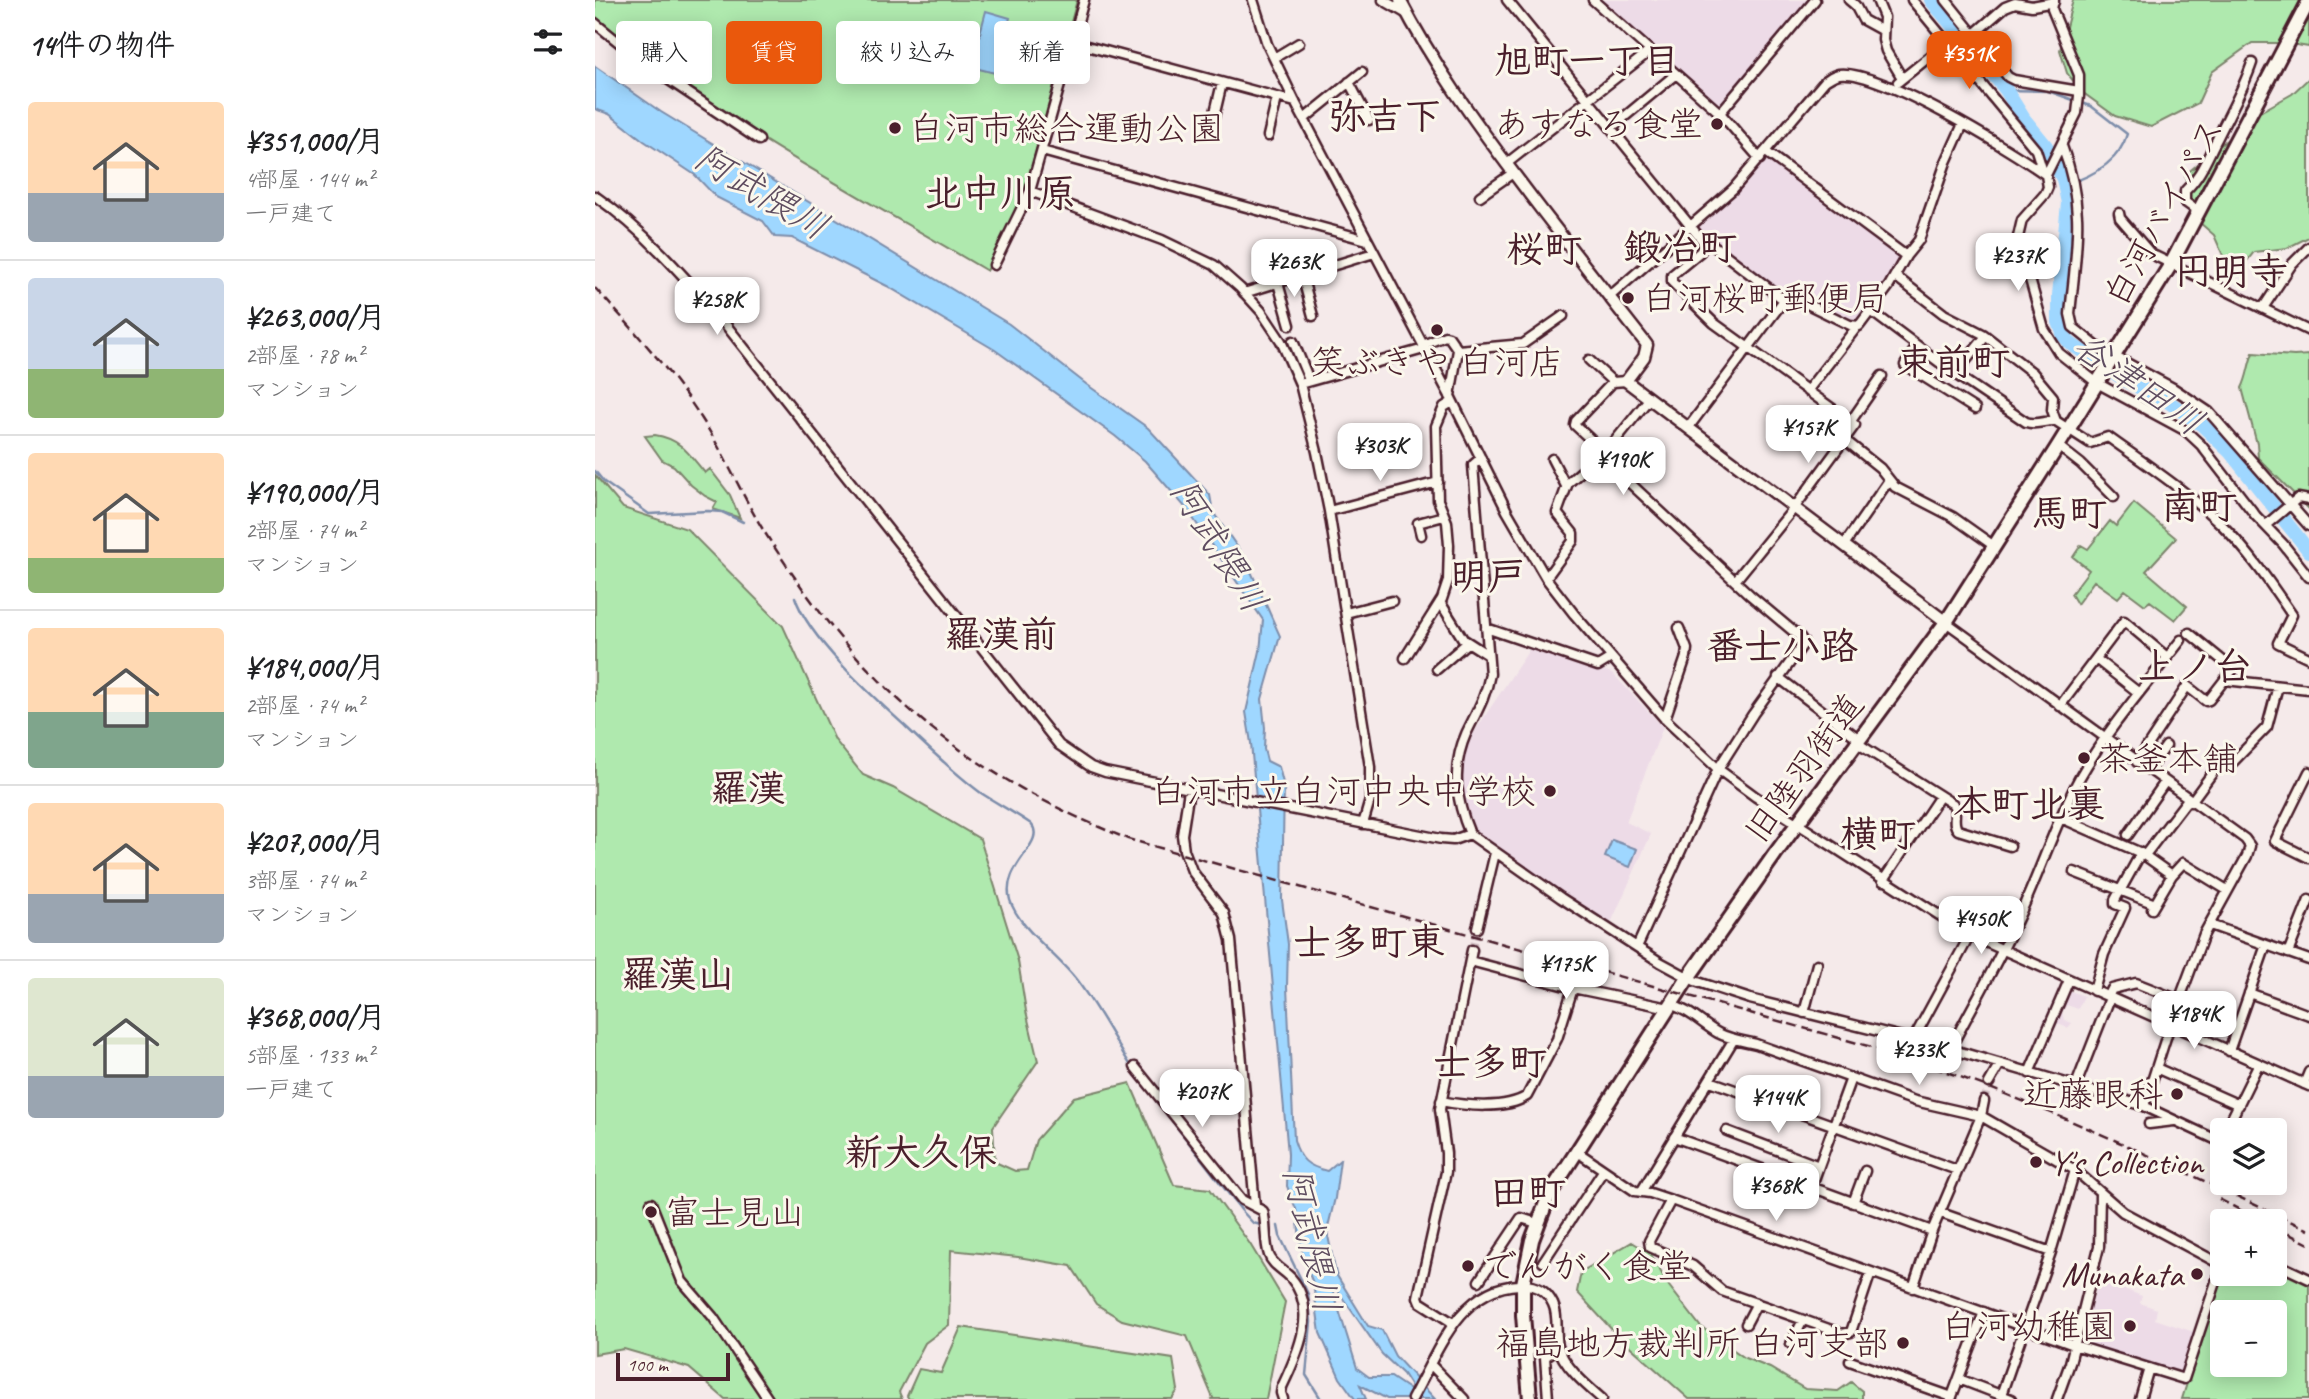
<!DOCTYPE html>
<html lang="ja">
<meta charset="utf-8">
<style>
:root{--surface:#fff;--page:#f6f6f6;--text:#202124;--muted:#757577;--line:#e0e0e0;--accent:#ea580c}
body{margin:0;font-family:Caveat,"Klee One",sans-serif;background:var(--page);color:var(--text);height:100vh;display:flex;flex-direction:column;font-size:26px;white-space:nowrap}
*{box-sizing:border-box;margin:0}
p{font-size:23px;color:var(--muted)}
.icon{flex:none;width:38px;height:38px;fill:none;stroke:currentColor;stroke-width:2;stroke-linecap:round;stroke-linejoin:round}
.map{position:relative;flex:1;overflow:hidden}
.details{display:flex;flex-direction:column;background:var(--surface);width:595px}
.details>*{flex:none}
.hud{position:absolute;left:21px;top:21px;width:665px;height:63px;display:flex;gap:14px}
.buttons{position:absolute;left:1615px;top:1118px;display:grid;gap:14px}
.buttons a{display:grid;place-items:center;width:77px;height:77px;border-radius:7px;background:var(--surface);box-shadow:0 4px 18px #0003;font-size:35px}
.scale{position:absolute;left:21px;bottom:18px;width:114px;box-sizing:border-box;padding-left:7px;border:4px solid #4a1f2b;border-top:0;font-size:19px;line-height:24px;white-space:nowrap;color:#4a1f2b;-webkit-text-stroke:5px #fbf7ec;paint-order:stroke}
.price{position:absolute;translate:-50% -60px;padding:0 16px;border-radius:14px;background:#fff;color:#222;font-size:23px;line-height:46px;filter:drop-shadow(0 2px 4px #0008)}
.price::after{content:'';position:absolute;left:50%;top:42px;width:21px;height:16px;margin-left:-10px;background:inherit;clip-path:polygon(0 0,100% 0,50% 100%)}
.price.current{background:var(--accent);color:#fff}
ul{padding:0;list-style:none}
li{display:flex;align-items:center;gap:21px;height:175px;padding:0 28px}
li+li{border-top:2px solid var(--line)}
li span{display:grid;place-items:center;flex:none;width:196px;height:140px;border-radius:7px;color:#555}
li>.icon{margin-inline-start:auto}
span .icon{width:84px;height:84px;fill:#fffc;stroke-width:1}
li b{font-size:30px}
h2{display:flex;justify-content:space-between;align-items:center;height:84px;padding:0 28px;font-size:30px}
.tag{padding:0 24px;border-radius:7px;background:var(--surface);box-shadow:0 4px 18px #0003;font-size:24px;line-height:63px}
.tag.current{background:var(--accent);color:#fff}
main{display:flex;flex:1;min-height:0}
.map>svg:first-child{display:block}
.built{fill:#eddbe7}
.green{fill:#afe9ae;stroke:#7c846c;stroke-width:2;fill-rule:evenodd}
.water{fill:#9fd7ff;stroke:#7d8daa;stroke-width:2;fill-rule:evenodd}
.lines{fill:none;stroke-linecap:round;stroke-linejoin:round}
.stream{stroke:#7d8daa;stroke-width:2.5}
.river{stroke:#9fd7ff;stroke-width:14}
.minor-tunnel{stroke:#d3c1c4;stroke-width:8;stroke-dasharray:8 4;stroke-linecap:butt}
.minor-casing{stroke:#4a1f2b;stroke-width:13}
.major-casing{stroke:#4a1f2b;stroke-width:15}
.highway-casing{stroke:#4a1f2b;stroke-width:18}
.minor{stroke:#fbf7ec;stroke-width:8}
.major{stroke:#fbf7ec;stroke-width:10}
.highway{stroke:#fbf7ec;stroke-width:12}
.rail{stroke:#4a1f2b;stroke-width:2.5;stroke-dasharray:10 5;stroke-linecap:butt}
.poi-dot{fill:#4a1f2b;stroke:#fbf7ec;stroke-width:2.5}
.labels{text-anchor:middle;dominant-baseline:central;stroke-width:6;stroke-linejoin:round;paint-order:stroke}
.poi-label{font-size:35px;fill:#4a1f2b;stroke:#fbf7ec;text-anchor:end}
.street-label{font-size:35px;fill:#4a1f2b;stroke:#fbf7ec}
.neighbourhood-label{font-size:37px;font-weight:bold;fill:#4a1f2b;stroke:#fbf7ec}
.water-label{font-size:37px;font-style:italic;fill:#5f4d60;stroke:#fbf7ec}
.quarter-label{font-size:38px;font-weight:bold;fill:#4a1f2b;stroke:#fbf7ec}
</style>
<main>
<section class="details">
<h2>14件の物件<svg class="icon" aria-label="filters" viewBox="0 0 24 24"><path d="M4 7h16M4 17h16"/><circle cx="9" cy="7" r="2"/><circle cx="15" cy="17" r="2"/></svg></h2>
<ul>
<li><span style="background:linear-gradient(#ffd9b3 65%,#9aa5b1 0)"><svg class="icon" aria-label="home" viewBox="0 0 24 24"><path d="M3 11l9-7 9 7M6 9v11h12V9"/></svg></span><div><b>¥351,000/月</b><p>4部屋 · 144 m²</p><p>一戸建て</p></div></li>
<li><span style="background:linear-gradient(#c9d6e8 65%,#8fb573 0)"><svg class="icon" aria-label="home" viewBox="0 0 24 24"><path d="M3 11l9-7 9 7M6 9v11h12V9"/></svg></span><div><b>¥263,000/月</b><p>2部屋 · 78 m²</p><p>マンション</p></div></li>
<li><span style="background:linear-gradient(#ffd9b3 75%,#8fb573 0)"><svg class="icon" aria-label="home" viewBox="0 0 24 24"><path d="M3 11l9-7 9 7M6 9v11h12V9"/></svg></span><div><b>¥190,000/月</b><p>2部屋 · 74 m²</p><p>マンション</p></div></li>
<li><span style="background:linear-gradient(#ffd9b3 60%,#7fa58c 0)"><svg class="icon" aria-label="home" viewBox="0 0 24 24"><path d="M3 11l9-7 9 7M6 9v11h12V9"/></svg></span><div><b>¥184,000/月</b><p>2部屋 · 74 m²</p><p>マンション</p></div></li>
<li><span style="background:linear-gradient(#ffd9b3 65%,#9aa5b1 0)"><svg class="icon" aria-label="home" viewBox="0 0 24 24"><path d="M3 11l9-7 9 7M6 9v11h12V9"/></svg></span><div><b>¥207,000/月</b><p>3部屋 · 74 m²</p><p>マンション</p></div></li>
<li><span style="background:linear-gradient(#dfe7d0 70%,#9aa5b1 0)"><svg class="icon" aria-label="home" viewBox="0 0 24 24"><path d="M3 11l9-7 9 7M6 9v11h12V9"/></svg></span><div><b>¥368,000/月</b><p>5部屋 · 133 m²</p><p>一戸建て</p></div></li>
</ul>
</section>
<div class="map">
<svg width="1714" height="1399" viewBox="0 0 1714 1399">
<rect width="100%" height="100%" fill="#f5eaea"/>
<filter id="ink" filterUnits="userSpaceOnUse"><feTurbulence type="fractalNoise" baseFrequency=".0143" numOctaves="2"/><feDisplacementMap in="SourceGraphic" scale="14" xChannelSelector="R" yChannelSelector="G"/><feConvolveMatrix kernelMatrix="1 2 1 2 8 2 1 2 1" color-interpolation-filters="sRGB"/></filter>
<g filter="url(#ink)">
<!-- built -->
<path class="built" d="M1006,0H1212L1124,105Z
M1172,157L1306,260L1262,324L1214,300L1191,296L1119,243L1109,239L1100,228L1140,193Z
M936,647L1017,673L1068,727L1031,822L1056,834L1016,923L886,840L878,832L872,818L865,765L870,746Z
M1472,990L1489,996L1483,1009L1472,1005L1467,1012L1469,1020L1477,1023L1473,1028L1458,1022Z
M1504,1280L1547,1296L1545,1303L1562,1309L1560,1319L1602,1333L1587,1377L1484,1343Z"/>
<!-- green -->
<path class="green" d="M0,0H482L430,191L392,271C259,192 116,120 0,16Z
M1478,0H1714V47L1689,43H1657L1617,72L1603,103L1556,127L1520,116L1487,92L1472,73L1465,50Z
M1714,78V237L1692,248L1659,252L1648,266L1630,260L1619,235L1597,216L1590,175L1665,112L1697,94Z
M1658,353L1699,356L1714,355V509L1663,458L1662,444L1647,388C1653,376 1653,365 1658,353Z
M60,435C86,439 94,454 110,473L115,469L135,495L145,518L118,509L122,502L110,496L96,485L79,466L67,460L50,436Z
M0,475L28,508L92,529L188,626L240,740L268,775L298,788L385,839L423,961L431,1011L443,1061L398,1127L400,1162L420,1171L432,1170L441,1140L479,1097L535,1083L579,1185L615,1189L655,1244L690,1302L671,1399H617L618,1398L592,1336L527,1320L501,1304L476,1266L423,1257L356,1250L354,1325L330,1343L304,1392L307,1399H130L94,1368L29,1349L0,1354Z
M1539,503L1581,538L1551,571L1592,606L1580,620L1555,601L1550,605L1530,590L1523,598L1499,581L1482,604L1476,594L1494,570L1478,557L1486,545L1493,549L1515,521L1521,526Z
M1037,1242L1055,1253L1074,1286L1105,1326L1150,1358L1175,1368L1210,1389L1243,1391L1256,1382L1267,1391V1399H1094L1020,1333L982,1292L986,1272Z
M1680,1267L1714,1283V1399H1587L1627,1273L1680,1274ZM1628,1312H1680V1365H1628Z
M366,1327L578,1359L583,1390L577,1399H314L312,1396L324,1369L346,1373Z"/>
<!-- water -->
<path class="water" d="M391,11L415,18L400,73L376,67Z
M0,66L66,112L414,324L491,384L553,428L615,495L618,512L650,558L685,636L667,699L670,728L669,749L672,761L684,767L689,787L687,900L693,944L692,987L699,1140C705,1160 712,1166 732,1171L745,1160L740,1198L732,1231L741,1274L773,1326L787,1330L800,1356L840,1399H792L765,1385L771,1399H760L745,1378L725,1333L718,1283L708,1259L701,1209L692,1186L693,1154L656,743L651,712L665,651L668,620L591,508L550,461L520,436L400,350L292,286L197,238L180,237L168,221L121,197L100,175L49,141L14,114L0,109ZM742,1290L787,1354L808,1374L820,1393L796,1377H774L762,1368L738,1291Z
M1017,840L1042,849L1035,867L1010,857Z"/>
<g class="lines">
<!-- stream -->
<path class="stream" d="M1411,90L1453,91L1481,101
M1469,185C1496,177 1524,163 1532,134L1496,106L1487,103
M0,471L9,482L54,514L113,511L127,512L148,522
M200,597C213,638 277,696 310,726C334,749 359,773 386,793C403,804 420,813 436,824C453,843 405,865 415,900C423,927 462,955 480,978C502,1006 519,1040 538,1069
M552,1089L647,1211L658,1223L666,1225
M683,1226L685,1236L713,1294L716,1322L711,1375L726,1399"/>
<!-- river -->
<path class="river" d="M1336,0L1411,90L1429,119L1451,146L1468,179L1473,203L1464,295V322L1469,336L1476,344L1533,382L1572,401L1607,425L1635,452L1714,551"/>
<!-- minor-tunnel -->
<path class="minor-tunnel" d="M877,950L882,928
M1389,1101L1394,1083"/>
<!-- minor casing -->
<g class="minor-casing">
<path id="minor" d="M658,0L672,44L700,102L855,396L912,511L951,578L979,614L1070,719L1123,769L1161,797L1375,935L1714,1086
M788,0L812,14
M912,0L1110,244L1119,246L1189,300L1212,304L1255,325L1264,326L1294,286L1311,256L1171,152
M998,0L1126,114L1165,159
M1254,0L1260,5L1268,20L1288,31
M1282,0L1289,17L1288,40L1291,51L1307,78
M1317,0L1441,150L1448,172
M1351,0L1413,77L1419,80L1484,91
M1459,0L1457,9L1484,75V96L1482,113L1451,175L1453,187L1450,194L1427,220L1423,237L1449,329L1464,353L1502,383L1591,431L1606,445L1661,516L1688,544L1714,577
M0,23L53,66L164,140
M1379,34L1410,7L1420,3L1437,6L1459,2
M477,42L700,102
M679,58L704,43
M754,82L774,120
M1303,82L1353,42
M1125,113L1220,0
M709,119L767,72
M618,121L627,83
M1016,128L1081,74
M673,136L682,98
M1467,146C1491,208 1481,250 1475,314L1478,327L1504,348L1578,388L1614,412L1714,526
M447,151L772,240
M911,164L1055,51
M435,191L567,240L619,265L645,288L666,311L686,341L705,384L722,452L734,511L775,767V800L768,824
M0,196C49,230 88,275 127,320L464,745L496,767L510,772L846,839L858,840L875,834
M885,196L918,173
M1604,212L1590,202V191C1606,176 1612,158 1622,139C1634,114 1648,90 1657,63
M1524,213L1525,218L1556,254L1714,331
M1110,244L1105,252L1077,275V282L1119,323L1260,425L1200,507L1140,581
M1311,256L1324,240L1351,162L1368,124
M399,265L435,191L489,0
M707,275L718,316
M683,283L695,325
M649,293L779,253
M1014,297L1138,189L1230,81C1235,78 1238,75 1244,74C1284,69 1416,150 1451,175
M1668,308L1697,264L1714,247
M1276,311L1360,374L1431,422C1442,426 1450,420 1461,421L1457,410L1458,397L1438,373L1388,334L1349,314L1300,276
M698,341L714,380
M828,345L850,336L854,337L863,350L855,396
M1322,346L1310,365L1380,409
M863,350L928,344L968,316
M994,360L1018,382L1031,381
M1360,374L1391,336
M705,384L829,349
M1212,391L1261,328
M1256,421L1287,376
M1461,421L1495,443L1513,437C1552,465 1593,492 1628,526C1654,552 1676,584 1697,615L1683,643L1714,658
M1093,428L1189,300
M1250,440L1285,468L1300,487L1358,517L1399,546
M1463,446L1486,464L1519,497
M1010,453L980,425L981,421L1018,382
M886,458L878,465L895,674C891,697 881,713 871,734C856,768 861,801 875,834L966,898L1065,962L1100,981L1155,999L1355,1049L1549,1106L1575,1025L1609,934L1652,856L1655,846L1650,839L1351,622
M957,459L971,486
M734,511L843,482
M1671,525L1703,498L1714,500
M826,535L823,523L849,516
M1249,545L1294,480
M951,578L978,541V533L962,513L973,483L1003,457H1007
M845,602L868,639L893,655
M751,613L797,601
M891,628L1003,666L1016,658
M810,658L847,599L853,581L854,545L852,522L843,500L841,426L849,407L857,402
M1501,659L1544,693
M842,669L872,643
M1183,677L1264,739
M1630,680L1714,689
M1465,706L1529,621L1572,657
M1070,719L1091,657L1092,649L1084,628
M1262,743L1358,804C1363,812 1356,823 1363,830L1415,846
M1542,762L1592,686L1611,701L1614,700L1638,669L1594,633
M1554,770L1571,746
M1714,772L1680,841L1714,858
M594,790L587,835L589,850L597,871L629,913L636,940L660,1206
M1596,802L1624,764L1638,762L1672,727L1683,686
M1464,817L1546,853L1577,875
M1533,835L1570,782
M1550,855L1593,799
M1479,872L1560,904
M1288,881L1345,796
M1557,909L1577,875L1588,863L1632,890
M1615,925L1714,960
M882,928L900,853
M1042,947L1123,769L1158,714L1209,643L1205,637L1155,595L1007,457L1054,399
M1693,953L1714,900
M875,961L978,988L1074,1008
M1499,991L1509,954L1530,908L1520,904V900L1546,853
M1654,993L1714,1015
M1513,997L1517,989L1541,983L1584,1000
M1076,1005C1095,1010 1107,1024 1123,1033C1134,1039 1148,1041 1161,1044L1320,1101L1386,1116L1480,1170L1528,1212L1625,1264
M1209,1013L1222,964
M1318,1040L1375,935
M1355,1049C1380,1001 1408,954 1430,903C1449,861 1463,817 1485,777C1513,728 1552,684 1586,640
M1634,1051L1671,945
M540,1067L647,1200L668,1211C672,1225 669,1241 674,1255C677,1265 689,1270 696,1278C724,1310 702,1355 687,1387L686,1393L688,1399
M1561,1068L1644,1105
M1434,1073L1474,980
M1115,1081L1362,1170
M1394,1083L1405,1064
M1709,1084L1714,1072
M1481,1085L1515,998
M846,1101C870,1106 911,1110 932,1096L962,1039L978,988
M1549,1106L1626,1142L1628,1139
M1554,1124L1579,1121
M1631,1130L1663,1065
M1132,1131L1224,1166
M1079,1137L1337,1231
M981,1151L1040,1191L1055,1193L1076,1200L1479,1345L1589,1379L1628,1261
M1216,1188L1256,1078
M1046,1192L1139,1039
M1076,1200L1054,1241L1055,1247L1098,1266L1127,1291L1248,1334L1256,1332L1276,1272
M56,1203L87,1281L118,1317L173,1399
M1258,1203L1270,1171
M1346,1213L1456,1252
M948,1262L1008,1171
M1680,1263L1714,1279
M884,1281L926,1218L942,1223
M1318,1288L1337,1231L1386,1116L1389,1101
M858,1323L825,1302L823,1297L851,1172V1153L845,1109L877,950
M1151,1324L1162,1303
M1196,1344L1208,1320
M1255,1361L1357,1397
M836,1365L869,1399
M1364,1379L1416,1399
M1406,1395L1456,1252L1480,1170
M817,1399C842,1354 864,1287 924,1285C940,1284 951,1289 958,1304C964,1316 960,1333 963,1346C968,1366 992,1386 1007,1399
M953,1399L950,1357L963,1348
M1356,1399L1389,1312
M1462,1399L1475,1363L1504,1247L1505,1194
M1545,1399L1554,1368"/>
</g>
<!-- major casing -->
<g class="major-casing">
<path id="major" d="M805,0C838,64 880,122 923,179C965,235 1009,290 1052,345L1049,357L1031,381L1351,622"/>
</g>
<!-- highway casing -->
<g class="highway-casing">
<path id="highway" d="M935,1399L928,1315V1284L937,1240L954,1195L1093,978L1180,854L1351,622L1463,446L1576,264L1714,1"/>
</g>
<!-- minor -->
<use href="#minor" class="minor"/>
<!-- major -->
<use href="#major" class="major"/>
<!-- highway -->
<use href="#highway" class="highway"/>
<!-- rail -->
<path class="rail" d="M0,288C38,329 77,372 107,419C132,458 149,501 174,539C206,588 240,636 281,677C350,750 440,802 533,839L1273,1046C1426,1092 1570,1163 1714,1230
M1624,1199L1668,1222
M1680,1227L1714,1244"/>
</g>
</g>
<!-- markers -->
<g class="poi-dot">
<circle cx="1122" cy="124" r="7"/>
<circle cx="300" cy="128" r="7"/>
<circle cx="1033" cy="298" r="7"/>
<circle cx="842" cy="330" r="7"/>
<circle cx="1489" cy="758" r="7"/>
<circle cx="955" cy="791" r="7"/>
<circle cx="1582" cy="1094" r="7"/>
<circle cx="1441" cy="1162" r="7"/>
<circle cx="56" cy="1212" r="7"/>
<circle cx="873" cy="1266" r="7"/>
<circle cx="1602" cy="1274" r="7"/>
<circle cx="1535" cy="1326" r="7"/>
<circle cx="1308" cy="1343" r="7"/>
</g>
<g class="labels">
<!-- poi labels -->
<g class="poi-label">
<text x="1108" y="124">あすなろ食堂</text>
<text x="314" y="128" text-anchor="start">白河市総合運動公園</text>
<text x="1047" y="298" text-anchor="start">白河桜町郵便局</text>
<text x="842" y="362" text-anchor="middle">笑ぶきや 白河店</text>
<text x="1503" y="758" text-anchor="start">茶釜本舗</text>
<text x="941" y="791">白河市立白河中央中学校</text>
<text x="1568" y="1094">近藤眼科</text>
<text x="1455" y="1162" text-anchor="start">Y's Collection</text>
<text x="70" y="1212" text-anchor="start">富士見山</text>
<text x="887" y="1266" text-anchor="start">でんがく食堂</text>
<text x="1588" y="1274">Munakata</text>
<text x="1521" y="1326">白河幼稚園</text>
<text x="1294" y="1343">福島地方裁判所 白河支部</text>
</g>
<!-- street labels -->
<g class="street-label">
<text transform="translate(1569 212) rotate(-61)">白河バイパス</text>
<text transform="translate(1209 768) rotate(-54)">旧陸羽街道</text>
</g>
<!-- neighbourhood labels -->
<g class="neighbourhood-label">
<text x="992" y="60">旭町一丁目</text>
</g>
<!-- water labels -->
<g class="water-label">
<text transform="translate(167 192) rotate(31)">阿武隈川</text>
<text transform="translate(1544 384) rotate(35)">谷津田川</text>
<text transform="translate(624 546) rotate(58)">阿武隈川</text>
<text transform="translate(717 1240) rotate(77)">阿武隈川</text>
</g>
<!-- quarter labels -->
<g class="quarter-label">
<text x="790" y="116">弥吉下</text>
<text x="405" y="193">北中川原</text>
<text x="1085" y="247">鍛冶町</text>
<text x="949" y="249">桜町</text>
<text x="1636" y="271">円明寺</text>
<text x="1358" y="362">束前町</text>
<text x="1604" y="506">南町</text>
<text x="1474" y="513">馬町</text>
<text x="893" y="576">明戸</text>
<text x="406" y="634">羅漢前</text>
<text x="1187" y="646">番士小路</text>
<text x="1600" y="666">上ノ台</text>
<text x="153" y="788">羅漢</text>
<text x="1434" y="804">本町北裏</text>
<text x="1283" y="834">横町</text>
<text x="774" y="942">士多町東</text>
<text x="83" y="974">羅漢山</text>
<text x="895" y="1062">士多町</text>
<text x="326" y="1152">新大久保</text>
<text x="933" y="1192">田町</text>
</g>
</g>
</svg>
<div class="buttons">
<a><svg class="icon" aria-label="layers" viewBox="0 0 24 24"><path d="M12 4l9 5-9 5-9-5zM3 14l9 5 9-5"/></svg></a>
<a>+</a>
<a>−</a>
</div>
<div class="scale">100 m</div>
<b class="price current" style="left:1374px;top:91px">¥351K</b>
<b class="price" style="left:1423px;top:293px">¥237K</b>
<b class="price" style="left:699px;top:299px">¥263K</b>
<b class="price" style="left:122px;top:337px">¥258K</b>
<b class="price" style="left:1213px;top:465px">¥157K</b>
<b class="price" style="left:785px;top:483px">¥303K</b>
<b class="price" style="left:1028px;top:497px">¥190K</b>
<b class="price" style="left:1386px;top:956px">¥450K</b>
<b class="price" style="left:971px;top:1001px">¥175K</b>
<b class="price" style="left:1599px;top:1051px">¥184K</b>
<b class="price" style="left:1324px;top:1087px">¥233K</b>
<b class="price" style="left:607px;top:1129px">¥207K</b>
<b class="price" style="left:1183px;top:1135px">¥144K</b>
<b class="price" style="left:1181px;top:1223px">¥368K</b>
<div class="hud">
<a class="tag">購入</a>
<a class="tag current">賃貸</a>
<a class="tag">絞り込み</a>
<a class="tag">新着</a>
</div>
</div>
</main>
